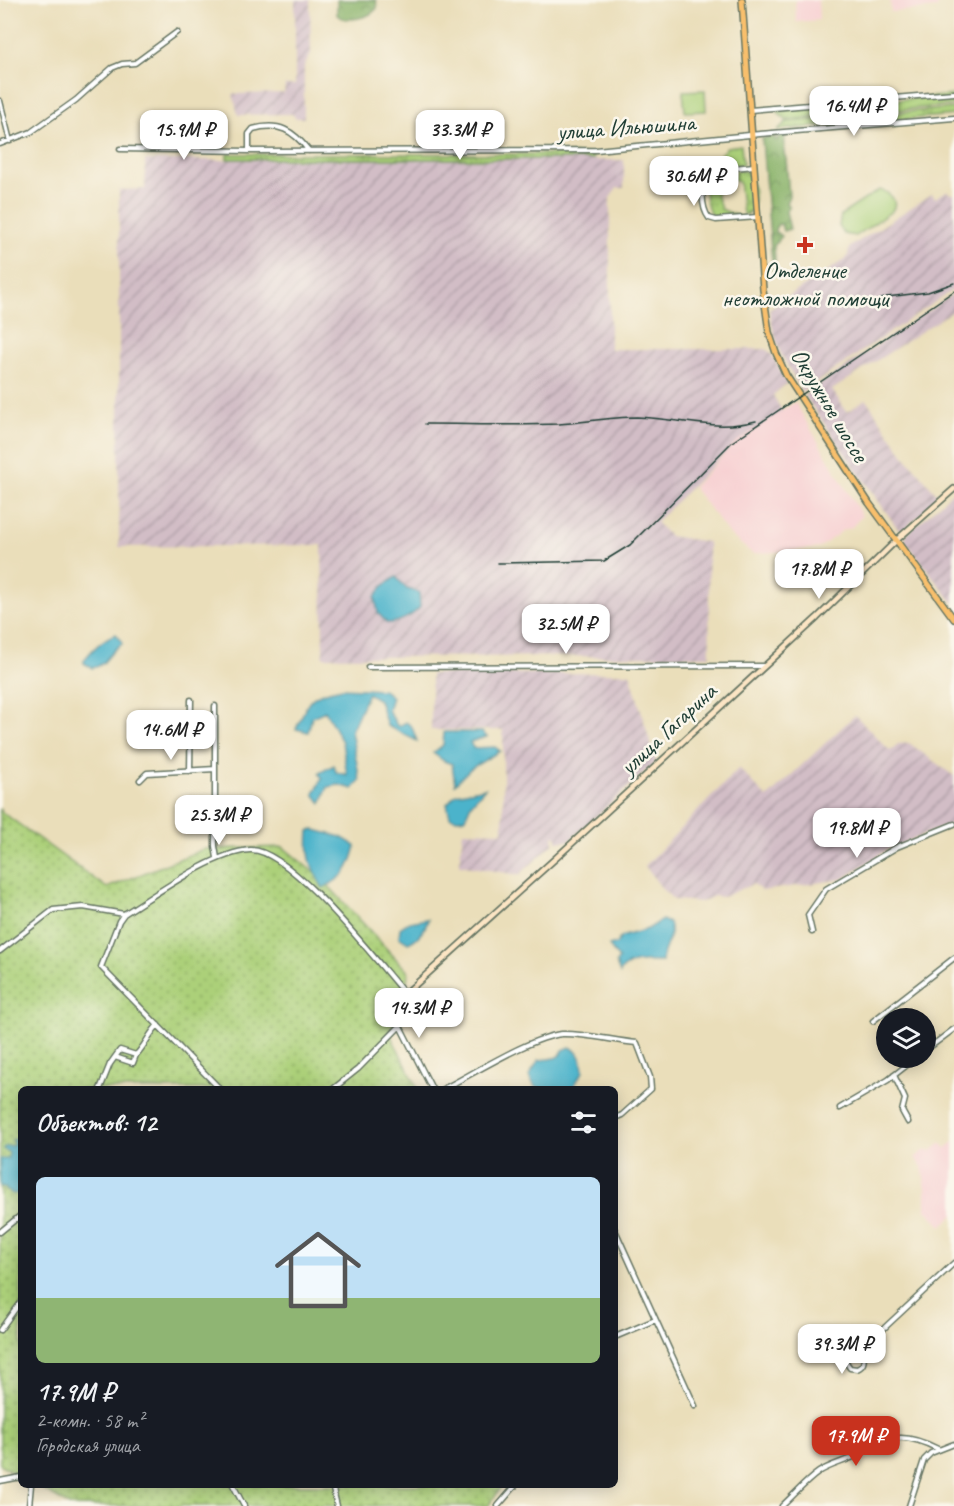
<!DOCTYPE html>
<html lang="ru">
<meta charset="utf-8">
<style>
:root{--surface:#171b24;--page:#20242c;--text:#f1f3f6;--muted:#9ea1a6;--line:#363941;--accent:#c8321e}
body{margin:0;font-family:Caveat,sans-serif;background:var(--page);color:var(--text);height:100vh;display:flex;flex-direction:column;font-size:22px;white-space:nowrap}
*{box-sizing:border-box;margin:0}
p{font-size:20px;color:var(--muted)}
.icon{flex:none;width:33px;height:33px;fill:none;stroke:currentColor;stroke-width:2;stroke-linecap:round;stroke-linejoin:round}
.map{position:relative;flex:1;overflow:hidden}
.details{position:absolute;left:18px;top:1086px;width:600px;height:402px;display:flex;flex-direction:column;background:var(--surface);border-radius:9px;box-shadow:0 3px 15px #0003}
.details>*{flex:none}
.tools{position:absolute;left:876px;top:1008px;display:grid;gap:12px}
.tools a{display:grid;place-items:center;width:60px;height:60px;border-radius:50%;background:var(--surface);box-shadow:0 3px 15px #0003;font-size:30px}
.price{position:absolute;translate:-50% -51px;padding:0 14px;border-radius:12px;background:#fff;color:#222;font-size:20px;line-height:39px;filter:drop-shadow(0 2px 3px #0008)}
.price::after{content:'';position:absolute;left:50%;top:36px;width:18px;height:14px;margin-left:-9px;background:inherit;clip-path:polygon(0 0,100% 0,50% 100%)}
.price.active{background:var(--accent);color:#fff}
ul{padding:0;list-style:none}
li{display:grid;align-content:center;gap:12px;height:318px;padding:0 18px}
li+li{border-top:2px solid var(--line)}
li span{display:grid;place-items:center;height:186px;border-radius:9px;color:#555}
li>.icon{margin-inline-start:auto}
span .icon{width:108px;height:108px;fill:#fffc;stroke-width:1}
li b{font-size:26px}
h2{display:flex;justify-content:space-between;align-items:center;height:72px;padding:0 18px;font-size:26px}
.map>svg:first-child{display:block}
.built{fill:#f7cfd1}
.industrial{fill:url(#industrial-furrows)}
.grass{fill:url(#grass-tufts);stroke:#668656;stroke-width:1.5}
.forest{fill:url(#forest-crowns);stroke:#54784e;stroke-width:1.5}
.park{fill:#acd079;stroke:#668656;stroke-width:1.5}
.garden{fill:url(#garden-dots);stroke:#668656;stroke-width:1.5}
.water{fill:#4cb3cb;stroke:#367880;stroke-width:1.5}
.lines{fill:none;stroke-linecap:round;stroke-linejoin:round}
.street-casing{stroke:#667563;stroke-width:7}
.secondary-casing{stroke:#667563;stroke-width:8}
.primary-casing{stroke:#667563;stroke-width:8}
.street{stroke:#fff;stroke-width:4}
.secondary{stroke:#fce5c4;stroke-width:4.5}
.primary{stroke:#f8bf6c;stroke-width:5}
.rail{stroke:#1f3d34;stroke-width:1.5}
.poi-dot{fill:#c8321e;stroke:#fbf7ec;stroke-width:2}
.labels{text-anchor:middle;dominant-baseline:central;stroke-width:5;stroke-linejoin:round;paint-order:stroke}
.street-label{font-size:24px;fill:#1f3d34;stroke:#fbf7ec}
.poi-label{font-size:24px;fill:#1f3d34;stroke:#fbf7ec}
</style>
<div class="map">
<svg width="954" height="1506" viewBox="0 0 954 1506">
<defs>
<pattern id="industrial-furrows" width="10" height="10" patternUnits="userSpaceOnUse" patternTransform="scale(1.5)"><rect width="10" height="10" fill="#d2bdc6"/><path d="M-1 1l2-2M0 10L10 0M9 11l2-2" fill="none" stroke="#aa9ba2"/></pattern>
<pattern id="grass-tufts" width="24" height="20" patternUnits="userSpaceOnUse" patternTransform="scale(1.5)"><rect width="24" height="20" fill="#acd079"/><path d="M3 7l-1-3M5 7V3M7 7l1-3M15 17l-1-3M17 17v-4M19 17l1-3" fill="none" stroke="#8baa64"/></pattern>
<pattern id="forest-crowns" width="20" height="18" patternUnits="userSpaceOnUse" patternTransform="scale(1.5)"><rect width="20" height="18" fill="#89b269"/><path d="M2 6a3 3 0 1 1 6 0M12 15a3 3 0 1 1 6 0" fill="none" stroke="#6f9257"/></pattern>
<pattern id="garden-dots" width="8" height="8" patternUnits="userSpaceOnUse" patternTransform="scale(1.5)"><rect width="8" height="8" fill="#acd079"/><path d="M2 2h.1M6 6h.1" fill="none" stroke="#8baa64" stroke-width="1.8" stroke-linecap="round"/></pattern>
</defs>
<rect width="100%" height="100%" fill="#fbf7ec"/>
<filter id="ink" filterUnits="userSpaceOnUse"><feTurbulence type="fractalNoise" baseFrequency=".0167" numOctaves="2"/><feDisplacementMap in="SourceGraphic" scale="12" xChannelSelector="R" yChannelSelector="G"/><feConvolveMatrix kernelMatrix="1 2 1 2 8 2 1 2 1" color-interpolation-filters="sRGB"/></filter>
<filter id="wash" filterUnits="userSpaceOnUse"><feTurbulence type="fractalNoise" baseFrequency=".008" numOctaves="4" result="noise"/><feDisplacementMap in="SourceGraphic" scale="24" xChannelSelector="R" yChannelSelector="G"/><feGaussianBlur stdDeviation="1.35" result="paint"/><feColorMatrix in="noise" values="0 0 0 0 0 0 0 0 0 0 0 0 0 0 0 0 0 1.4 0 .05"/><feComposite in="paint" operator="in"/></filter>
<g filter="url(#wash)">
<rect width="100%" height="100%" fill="#eadeba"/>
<!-- built -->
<path class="built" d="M795,0H818L819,20L796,22Z
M890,0H937L938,8L891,12Z
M795,402L862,516L851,528L843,530L819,548L753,554L729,534L693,487L736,442Z
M954,1141V1215L941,1226L926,1210V1189L922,1166L915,1158L923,1151H931L941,1143L946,1148Z"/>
<!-- industrial -->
<path class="industrial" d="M295,0H310L311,54L304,66V118H296L292,114L238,115L233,94L284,93L285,85H295Z
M145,160H624V188H617L610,198V349H765L771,353L787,383L773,395L782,411L736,442L656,522L669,536L708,542L710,656L323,657L322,545L119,547V190L145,189Z
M947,191L950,194H954V289L802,392L780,352L773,329L769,309L847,258L850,247L932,194L935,198Z
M954,293V310L832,390L847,412L866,399L903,454L937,494L936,501L903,530L898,529L804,395Z
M954,491V604L905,541L906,535Z
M630,673L656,762L569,841H557V837L553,835L554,843L519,875L459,865L463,831L503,832V730H431V674Z
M855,715L890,751L898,744L909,743L954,776V823L888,849L843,879L762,891L753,884L723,897L714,896L702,902L674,900L663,890L645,866L739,768L767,798Z"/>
<!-- grass -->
<path class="grass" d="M954,95V105L786,120L778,113V110Z
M954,108V115L778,130L786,122Z
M741,145L743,164L710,168L727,147Z
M227,154H593V159H227Z
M736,170L746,171C754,180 758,206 748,214L749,211L746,215L743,213L739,182L734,179Z
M730,171L724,179L715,178L718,181L716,185L719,186C713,195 719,200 721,209L738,216L713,217C706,211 701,180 710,174C715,171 724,172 730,171Z"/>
<!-- forest -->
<path class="forest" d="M337,0H376L377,8C370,18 347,23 337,15Z
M778,136H785L784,153L786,159L789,196L786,203L789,205V208L786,212L790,229L783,231L781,224H778L775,229V232L782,236L774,246L776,272L773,274L762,140L763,138L775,137V140H778Z"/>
<!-- park -->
<path class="park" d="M705,90L706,111L685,112L683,91Z
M879,190C890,192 899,201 892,211L856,236L844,234L839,226L841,215Z"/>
<!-- garden -->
<path class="garden" d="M0,808L2,812L107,888L204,849L283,847L324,881L409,973L390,1034L418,1089H21V1477L0,1464Z
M35,1485H503L488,1506H70Z"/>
<!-- water -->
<path class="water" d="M396,577L407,589L419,592L420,607C413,616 398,623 387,623L378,613L375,597L383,586Z
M116,634L122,641V644C109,650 107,666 92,668L84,663V660C92,650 104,638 116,634Z
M342,688L384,690L392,697L388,710L398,727L406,722L412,727L417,741L387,726L379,700L368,693L351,731L360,781L353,789L339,785L328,787L321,803L314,794L322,778L319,773L334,765L336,772L347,775L342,742L325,711L312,717L308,732L296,729C310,699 307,695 342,688Z
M444,732H482L487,737L470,742L473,748L495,747L500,751L470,769L455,784L452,764L444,761L433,753L443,745Z
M485,788L471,804L465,818L457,819L450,817L447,804L456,794Z
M315,830L341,837L356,846C350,870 345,877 323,888C310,866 307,856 309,831Z
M428,919C426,929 418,939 408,943L399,937L400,928L409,922Z
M662,920L669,923C674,938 662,948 662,962C649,962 626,959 620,973L616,963L619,959L609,946L616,944L621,937L648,929Z
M570,1047C579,1051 583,1062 583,1072C578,1077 577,1083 572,1089H542L539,1087H535L529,1076L539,1060C548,1059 560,1060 563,1050Z
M21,1134L19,1148L21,1149V1182L19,1184L21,1190L19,1193L13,1194L6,1190V1188L0,1186V1159H8L9,1152L4,1150V1147L14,1145L12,1140L18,1138Z"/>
</g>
<g filter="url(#ink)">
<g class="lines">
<!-- street casing -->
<g class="street-casing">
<path id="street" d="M0,101L10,141
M750,110L954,93
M0,144L31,132L76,100L112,68L122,64L135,63L177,32
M120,149L249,151L596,150L760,134L954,118
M249,151V134L253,129C279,122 293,130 309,151
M754,166L714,170L708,172C700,182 701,208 709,218L716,220L758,217
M368,667L764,666
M215,706V846L217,858
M184,739L215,738
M190,771L191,700
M140,780L147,773L215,769
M124,914L119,921L101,967L220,1089
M812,932L808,915L826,889L897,847L954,824
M0,951L53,910L83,907L124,914C157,894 212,853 250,850C289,847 378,963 405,994L407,1005L400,1026L432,1089
M873,1021L954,958
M926,1050L954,1029
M115,1057L133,1063L136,1055
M894,1075L905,1099L902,1111L908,1122
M100,1089L110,1064L120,1050L136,1055C145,1046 149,1034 158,1025
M333,1089L358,1069L400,1026
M443,1089C473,1074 531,1037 562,1034C583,1033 615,1041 637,1043L650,1077L651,1089L622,1115L615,1118
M840,1108L888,1080L916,1058
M615,1230L695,1406
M0,1232L21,1215
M0,1330L21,1301
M615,1337L655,1320
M866,1345C860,1354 869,1364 857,1369L850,1368L846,1362L848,1354L866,1345L954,1263
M0,1481L21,1477
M233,1485L244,1506
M332,1485L337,1506
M29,1506L31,1485
M498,1506L516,1485
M782,1506C794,1495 806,1481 819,1472C831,1464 845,1462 857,1455C890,1436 903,1431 938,1449
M909,1506L924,1460L931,1453L954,1444"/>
</g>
<!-- secondary casing -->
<g class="secondary-casing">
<path id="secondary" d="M405,994L557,857L817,618L900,537L954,489"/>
</g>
<!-- primary casing -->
<g class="primary-casing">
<path id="primary" d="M742,0L763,290L769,332L776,353L786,375L869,503L954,619"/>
</g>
<!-- street -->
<use href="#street" class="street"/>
<!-- secondary -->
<use href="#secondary" class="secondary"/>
<!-- primary -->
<use href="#primary" class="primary"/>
<!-- rail -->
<path class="rail" d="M864,306L887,297L928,292L954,283
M425,424C469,424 514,426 559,424C585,422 611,417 637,417C677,418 715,432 756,421
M498,563L604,561L630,545L732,442L954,291"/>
</g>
</g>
<!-- markers -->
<path class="poi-dot" d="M802 236h6v6h6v6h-6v6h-6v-6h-6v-6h6z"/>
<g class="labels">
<!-- street labels -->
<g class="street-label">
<text transform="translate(626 127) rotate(-4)">улица Ильюшина</text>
<text transform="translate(830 405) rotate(59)">Окружное шоссе</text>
<text transform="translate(668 729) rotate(-43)">улица Гагарина</text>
</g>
<!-- poi labels -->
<g class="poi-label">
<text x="805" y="270">Отделение<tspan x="805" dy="28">неотложной помощи</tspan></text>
</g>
</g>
</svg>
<div class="tools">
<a><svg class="icon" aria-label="layers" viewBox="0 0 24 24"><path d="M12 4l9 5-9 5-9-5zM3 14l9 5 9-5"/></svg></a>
</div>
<b class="price" style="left:854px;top:137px">16.4M ₽</b>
<b class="price" style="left:184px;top:161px">15.9M ₽</b>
<b class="price" style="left:460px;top:161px">33.3M ₽</b>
<b class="price" style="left:694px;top:207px">30.6M ₽</b>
<b class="price" style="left:819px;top:600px">17.8M ₽</b>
<b class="price" style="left:566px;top:655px">32.5M ₽</b>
<b class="price" style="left:171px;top:761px">14.6M ₽</b>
<b class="price" style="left:219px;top:846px">25.3M ₽</b>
<b class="price" style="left:857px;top:859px">19.8M ₽</b>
<b class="price" style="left:419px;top:1039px">14.3M ₽</b>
<b class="price" style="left:842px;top:1375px">39.3M ₽</b>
<b class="price active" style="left:856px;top:1467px">17.9M ₽</b>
<section class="details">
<h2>Объектов: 12<svg class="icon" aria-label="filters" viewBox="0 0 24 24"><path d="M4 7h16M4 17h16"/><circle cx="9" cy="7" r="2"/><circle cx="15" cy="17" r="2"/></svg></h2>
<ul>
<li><span style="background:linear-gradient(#bfe0f5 65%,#8fb573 0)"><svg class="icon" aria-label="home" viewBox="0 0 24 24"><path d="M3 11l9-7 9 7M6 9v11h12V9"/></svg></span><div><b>17.9M ₽</b><p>2-комн. · 58 m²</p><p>Городская улица</p></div></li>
</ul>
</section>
</div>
